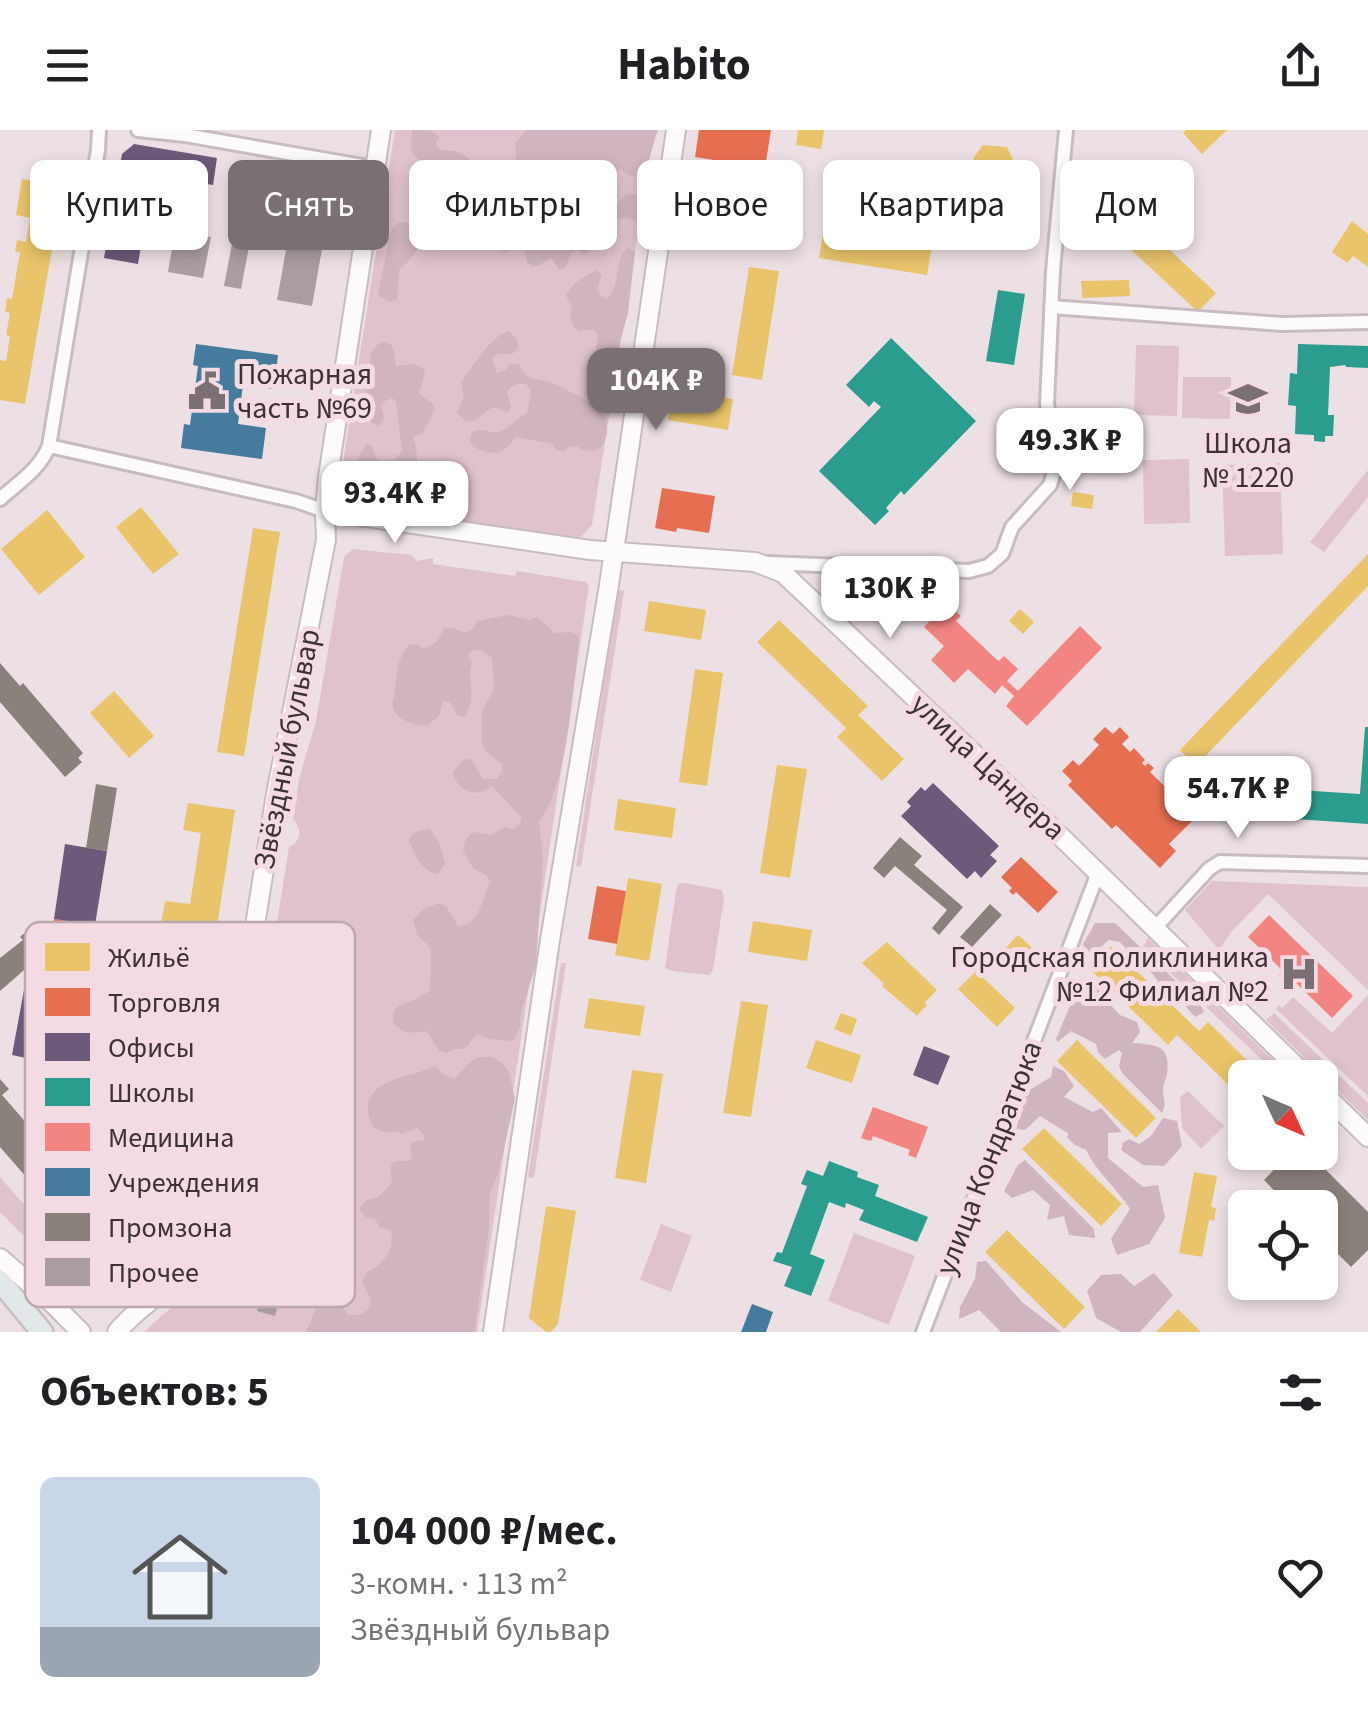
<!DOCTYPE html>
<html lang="ru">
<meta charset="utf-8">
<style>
:root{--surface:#fff;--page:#f6f6f6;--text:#202124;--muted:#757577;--line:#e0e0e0;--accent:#7a6f73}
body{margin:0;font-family:"Source Sans 3",sans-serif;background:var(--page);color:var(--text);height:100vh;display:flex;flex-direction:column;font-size:38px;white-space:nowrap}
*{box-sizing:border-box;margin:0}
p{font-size:32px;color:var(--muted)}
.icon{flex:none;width:55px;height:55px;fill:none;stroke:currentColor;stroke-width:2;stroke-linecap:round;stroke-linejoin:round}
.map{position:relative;height:1202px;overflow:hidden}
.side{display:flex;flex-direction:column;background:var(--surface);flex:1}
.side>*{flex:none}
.banner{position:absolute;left:30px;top:30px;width:1310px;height:90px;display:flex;gap:20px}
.needle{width:65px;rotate:134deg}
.buttons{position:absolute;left:1228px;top:930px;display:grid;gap:20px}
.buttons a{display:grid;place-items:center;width:110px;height:110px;border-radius:15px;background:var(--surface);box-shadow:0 5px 15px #0003;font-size:50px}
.price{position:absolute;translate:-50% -85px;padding:0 22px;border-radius:20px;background:#fff;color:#222;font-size:32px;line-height:65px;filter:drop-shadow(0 2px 5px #0008)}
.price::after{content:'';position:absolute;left:50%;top:60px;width:30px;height:22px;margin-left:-15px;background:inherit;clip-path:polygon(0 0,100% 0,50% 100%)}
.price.current{background:var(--accent);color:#fff}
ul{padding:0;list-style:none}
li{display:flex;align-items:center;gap:30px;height:250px;padding:0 40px}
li+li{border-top:2px solid var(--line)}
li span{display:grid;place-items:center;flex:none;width:280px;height:200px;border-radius:15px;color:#555}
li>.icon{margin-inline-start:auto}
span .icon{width:120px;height:120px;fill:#fffc;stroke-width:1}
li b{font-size:42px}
h2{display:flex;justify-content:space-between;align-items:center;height:120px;padding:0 40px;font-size:42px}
.tag{padding:0 35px;border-radius:15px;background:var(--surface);box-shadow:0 5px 15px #0003;font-size:35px;line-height:90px}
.tag.current{background:var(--accent);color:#fff}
header{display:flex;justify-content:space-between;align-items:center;height:130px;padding:0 40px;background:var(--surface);font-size:45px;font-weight:700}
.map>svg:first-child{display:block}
.green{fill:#dfc2cd}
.forest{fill:#d0b4bf}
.homes{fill:#e9c46a}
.shops{fill:#e76f51}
.offices{fill:#6d597a}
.schools{fill:#2a9d8f}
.health{fill:#f28482}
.public{fill:#457b9d}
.industry{fill:#8a817c}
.building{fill:#aa9da2}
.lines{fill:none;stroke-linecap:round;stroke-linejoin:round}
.street-casing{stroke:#c7bdc0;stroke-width:18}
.secondary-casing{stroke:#c7bdc0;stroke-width:22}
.primary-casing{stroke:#c6bfc2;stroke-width:25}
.street{stroke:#fcfafb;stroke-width:12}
.secondary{stroke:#fcfafb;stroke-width:18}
.primary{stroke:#e2e7e9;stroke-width:20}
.labels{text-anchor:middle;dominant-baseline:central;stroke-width:10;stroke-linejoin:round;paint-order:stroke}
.poi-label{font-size:30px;fill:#3c3236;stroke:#f3dae3;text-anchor:start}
.street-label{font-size:30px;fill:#3c3236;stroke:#f3dae3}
.key{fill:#f3dae3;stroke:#bca8af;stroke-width:2.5}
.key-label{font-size:28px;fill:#3c3236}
</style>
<header><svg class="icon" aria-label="menu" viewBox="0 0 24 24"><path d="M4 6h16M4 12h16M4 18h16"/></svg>Habito<svg class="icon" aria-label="share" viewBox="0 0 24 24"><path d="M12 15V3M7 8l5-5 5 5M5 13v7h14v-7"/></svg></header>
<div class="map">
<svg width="1368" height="1202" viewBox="0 0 1368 1202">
<rect width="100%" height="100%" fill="#ede0e4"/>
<!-- green -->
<path class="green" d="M395,0H654L592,395L581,407L555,406L340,372L339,358Z
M1136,215L1179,216L1177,286L1134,285Z
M1183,247H1231L1230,289L1182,288Z
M1189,329L1190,393L1144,394L1143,330Z
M1280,333L1283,424L1225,426L1222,335Z
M1368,340V367L1324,422L1310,412Z
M353,419L411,425L417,431L433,428V434L515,446L517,441L586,452L589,455L477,1202H145C164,1180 191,1166 210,1144C234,1114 225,1077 237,1045C240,1037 245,1035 246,1025L241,1018L289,717C302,711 302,699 293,689L299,649L316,591L344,427Z
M618,460L624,461L581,737L576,736Z
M1212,751L1368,757V860L1268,764L1231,802L1219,820L1185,780Z
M685,753L722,760L724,768L713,840L709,845L672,841L665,838L676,761L678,754Z
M1148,808L1290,947H1280L1143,817Z
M561,833H566L534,1048L528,1047Z
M1368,865V966L1276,879L1279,875L1282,878L1293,867L1332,903Z
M1274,883L1368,973V990L1266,890Z
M1188,961L1224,996L1201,1019L1182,998L1180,967Z
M0,1047L65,1121L51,1134L0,1082Z
M661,1094L692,1106L671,1162L640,1150Z
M854,1103L915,1126L889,1195L828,1171Z"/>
<!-- forest -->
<path class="forest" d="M413,0H429L439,6L436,13L440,20L455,21L469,28L473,51L450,57L436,55L433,41C417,24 406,30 413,0Z
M526,0H658C651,17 646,65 621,39L616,43L618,51L612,54L606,49L598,48L586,66L587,74L594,78L609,72L616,74L628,63L635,65L645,72C646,81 644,85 637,91C619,85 612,89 603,106L596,108L589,122L583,125L577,120L571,123L566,137L559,140L551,127L540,135L533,137L527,132L525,116L519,115L506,123L500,120L496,114L506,103L507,96L492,95L486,90C486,77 500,63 512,77C516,81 517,87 519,91L526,94L530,88L525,73V65L506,54L502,47L506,40L516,29L515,13Z
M399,92H406C431,113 416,123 399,140L397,170L389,172L378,165L390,104L393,97Z
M628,117L635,122L628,183L615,229L596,220L598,205L594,199L579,201L573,196L570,186L572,179L566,165L576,152L596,140L602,144L597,159L601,166L607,169C622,154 613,131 628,117Z
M508,201C516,206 518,210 518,219L512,224H497L492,229L497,243L505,240L510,234H518C522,237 523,243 527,246C532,249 544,250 550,252C558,255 593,273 598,278C617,297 604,335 576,316L569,317L563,322L556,320L552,314L516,307C501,326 494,326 473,317L470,310L472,302C485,297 486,303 498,302C508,300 517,288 527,283L531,261L526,254C517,254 512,254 507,262L511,277L508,283L494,277C480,283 471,303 457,282L464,267L461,252C475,235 487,209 508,201Z
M383,212C397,213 394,226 396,236L413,234L423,238L425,243L419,264L433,274L435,279L423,303L413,307L416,317L419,350L409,368C399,357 388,340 372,344L369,349L364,352C352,341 357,325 367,314L372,316L377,330L383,332L395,330L402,321L396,271L392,268L383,272L381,276L384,287L380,296L370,292L364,281L371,223L378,214Z
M508,485L530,490L537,487L555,503L571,502L578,505L579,513C572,563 568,653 539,692L543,728L536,835L521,882L520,897L513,911L490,909L476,904L468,916L461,919H454L447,923L439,921L427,901L406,903L394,894C390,874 403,875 416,869C421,867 425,863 430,860L431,822L428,815L417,805L413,790L423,779L439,773L446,776L458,796C482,795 480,768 491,752L487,746L473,738L463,721C464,712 466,707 474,702L491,705L505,697L513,699L519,695L522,688L492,656C477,668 457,663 453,642L463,630L471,629L483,649H497L502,642V634L485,620L482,613V581L494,559L492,528L480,520L472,521L468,526L472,533C465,556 479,561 465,587L457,585L450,572L443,571L439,586L427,596C415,594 397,592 393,577C391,569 395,569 395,561C397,543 396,530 409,515L417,514L423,519L437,512L444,498H452L466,503L473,499L477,491Z
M429,699C438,706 443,723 445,734L438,744C421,742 416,725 409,711C411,701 421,700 429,699Z
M1095,793H1115L1201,875L1204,882L1195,887L1181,871L1164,861L1153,844L1137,832L1120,812L1109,810L1094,823L1086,821L1083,814Z
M1089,848L1101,858L1108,872L1120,885L1137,892L1140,902L1132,913C1154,915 1171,913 1167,943C1167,947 1163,955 1163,959C1163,970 1167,972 1162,983L1122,943L1119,936L1122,923L1119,920L1105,929L1098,922L1096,914L1071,901L1058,912L1056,909L1077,859Z
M480,927H492L501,932L508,940L515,969L498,1044L490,1063L489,1097L475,1199L473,1202H306L324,1159L334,1156C340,1166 341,1176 348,1185H359L368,1180L371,1170L362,1152L367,1142C384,1134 395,1120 391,1100L380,1098L375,1089L365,1087L359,1078L367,1070L378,1067L392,1053C390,1035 387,1029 409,1031L412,1027L410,1017L413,1012L424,1010V1005L417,998L402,1004L396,1001L386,1003L374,998C355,964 383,951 413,944C421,942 426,938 436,937L444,945L455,948L471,931Z
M1053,936L1064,941L1074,956L1064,967L1093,982L1101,978L1122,1002L1108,1003V1028L1143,1057L1158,1055L1165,1088L1149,1114L1117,1125L1111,1109L1130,1079C1117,1058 1097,1043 1086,1020L1075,1015L1067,1007L1069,1004L1040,986L1025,1000L1016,999L1026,962L1051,947Z
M1163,988L1177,991L1182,1016L1164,1036L1143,1035L1121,1020L1123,1013L1129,1009L1139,1014L1151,1006Z
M1025,1030L1094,1099L1095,1108L1069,1105L1064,1086L1047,1090L1050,1075L1033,1060L1012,1068L1004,1061L1018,1035Z
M986,1131L1022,1172L1061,1202H1001L979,1180L959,1189L960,1177L975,1149L977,1132Z
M1154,1143L1173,1165L1140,1202H1121L1096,1188L1087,1161L1101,1145L1121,1144L1134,1156Z"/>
<!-- homes -->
<path class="homes" d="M798,0H824L821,19L796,15Z
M1186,0H1227L1202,24L1183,3Z
M983,15L1007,17L1013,30L1006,84L995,95L975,93L969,77L974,27Z
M22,49L63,56L25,274L0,270V230L6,231L10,206L6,205L10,183L5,182L7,168L12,169L20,122H15L17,110L26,112L30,88L16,85Z
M1101,56L1216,163L1198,182L1083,75Z
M699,79L759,88L754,119L694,110Z
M1352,91L1368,104V137L1353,126L1347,133L1332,122Z
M824,98L932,115L927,145L819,128Z
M749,137L779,141L762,250L732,245Z
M1129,150L1130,166L1082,168L1081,151Z
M673,260L733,269L728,300L668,290Z
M1073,362L1094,365L1092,379L1071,376Z
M141,377L179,424L153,444L116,397Z
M47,380L85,427L39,465L1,419Z
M253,398L280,402L244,626L217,622Z
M1368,424V456L1196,636L1180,620Z
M649,471L706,480L701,510L644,501Z
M1020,479L1034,492L1023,504L1009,491Z
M779,490L868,576L858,585L904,629L882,651L837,607L846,598L757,512Z
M695,539L723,543L707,656L679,652Z
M114,561L154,606L129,628L90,583Z
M777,635L807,639L790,748L760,743Z
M618,669L676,678L672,708L614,700Z
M188,673L235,680L215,809L160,800L165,771L190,774L201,703L183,700Z
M628,748L662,754L649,831L615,825Z
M753,791L812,800L807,831L748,822Z
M1018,805L1038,823L1018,844L999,825Z
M887,812L937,860L925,872L927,875L917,886L882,856L884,854L862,833Z
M1111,816L1199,901L1208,892L1265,948H1245V971L1177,905L1168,915L1089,838Z
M976,841L1015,878L997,897L958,859Z
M589,868L645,876L640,906L584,898Z
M741,871L768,875L751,987L723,983Z
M841,883L857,889L851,906L834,899Z
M816,910L861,925L852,953L806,938Z
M1077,910L1156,988L1136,1008L1057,931Z
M632,940L663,944L646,1053L615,1048Z
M1044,998L1122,1074L1101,1096L1022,1019Z
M1194,1042L1217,1046L1211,1077L1216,1078L1214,1091L1209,1090L1202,1127L1179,1123Z
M546,1076L576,1081L558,1194L551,1202H546L529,1188Z
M1007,1100L1085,1177L1064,1199L985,1122Z
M1178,1179L1201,1202H1156Z"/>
<!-- shops -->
<path class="shops" d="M699,0H771L765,38L695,27Z
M662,358L715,366L709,403L677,398L676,402L655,398Z
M1105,597L1113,604L1120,597L1129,607L1122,614L1130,622L1134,618L1145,630L1142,633L1145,636L1148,633L1154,638L1150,642L1196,687L1169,714L1176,721L1160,738L1116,695L1112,699L1068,655L1072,651L1062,641L1073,630L1079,636L1099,615L1093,609Z
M1021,727L1058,762L1038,783L1016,762L1013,765L1009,761L1012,758L1001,747Z
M597,756L626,761L617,814L588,809Z
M54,789L95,795L86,853L45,846Z"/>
<!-- offices -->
<path class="offices" d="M134,14L217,28L213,55L158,46L154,66L149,65L138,134L104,128L122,24Z
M933,653L999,716L990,725L997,731L981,748L975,741L967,749L901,686L911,676L907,672L921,657L925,661Z
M65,714L107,721L95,795L54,789Z
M26,849L77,857L64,936L12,925Z
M924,916L950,926L938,955L913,945Z"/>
<!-- schools -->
<path class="schools" d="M998,160L1025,164L1014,235L986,231Z
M891,208L976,291L904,365L901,361L886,378L889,381L875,395L819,341L881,277L874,271L869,277L846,255Z
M1298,214L1368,216V238L1346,237L1345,235L1330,237L1328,285H1334L1333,306H1325V312L1314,311V305L1295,304L1296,276L1288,275L1290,243L1297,244Z
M1365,597H1368V694L1281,688L1283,659L1360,664Z
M829,1031L858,1042L857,1047L879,1055L875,1066L928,1087L917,1112L859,1090L864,1080L846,1073L845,1078L829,1072L810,1124L825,1130L811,1166L784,1156L792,1137L773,1131L777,1122L782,1123L807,1056L801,1054L807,1040L823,1046Z"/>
<!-- health -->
<path class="health" d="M947,473L961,486L956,491L995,528L999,531L1004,526L1018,539L1007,551L1018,561L1080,496L1102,518L1027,596L1006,576L1014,566L1002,555L995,564L968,539L954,553L931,530L944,516L924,497Z
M1269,785L1353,866L1332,888L1297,854L1293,858L1281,847L1279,846L1283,841L1248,807Z
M873,977L928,997L916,1028L908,1025L910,1020L873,1006L871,1011L861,1008Z"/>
<!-- public -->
<path class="public" d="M196,214L278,225L274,259L243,255L238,294L266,298L262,329L181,318L184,294L190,295L198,236L193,235Z
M752,1174L773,1182L766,1202H741Z"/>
<!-- industry -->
<path class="industry" d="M0,533L20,556L23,553L83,623L78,628L82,632L65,647L0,572Z
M96,654L117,658L107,721L86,718Z
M900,707L922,726L914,735L963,777L939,805L932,798L947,780L895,736L884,748L873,738Z
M990,774L1002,785L972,817L960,807Z
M29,799L40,810L36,820L28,828L31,834L0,861V828L23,810L20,807Z
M0,949L9,959L2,965L85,1060L95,1051L120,1080L83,1112L0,1017Z
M1291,1022H1308L1368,1082V1120L1351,1137L1320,1106V1078H1291L1264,1050Z"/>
<!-- building -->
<path class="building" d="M270,39L334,50L312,176L277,170L295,70L266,65Z
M238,82L255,85L241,159L224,156Z
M175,101L211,107L203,148L168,142Z
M263,1162L280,1168L275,1186L257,1181Z"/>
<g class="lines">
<!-- street casing -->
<g class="street-casing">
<path id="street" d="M138,0L185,5L374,38
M1051,177L1282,194L1368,192
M49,316L296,371L325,381
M0,369C18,353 40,339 49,316L98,20L99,0
M768,433L969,441L988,436L1002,424L1012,397L1050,355L1055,339V320L1047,274L1053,141L1066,0
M1155,798L1209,739L1220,732L1368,736
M923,1202L1098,743"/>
</g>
<!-- secondary casing -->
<g class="secondary-casing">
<path id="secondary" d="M325,381L590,420L755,432L783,443L1051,697L1308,948
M1320,960L1368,1007
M0,1128L50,1171L81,1202
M117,1202C147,1165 193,1152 206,1102L276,664L326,410L325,381L328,347L381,0
M493,1202L550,810L609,455L676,0"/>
</g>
<!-- primary casing -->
<g class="primary-casing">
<path id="primary" d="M0,1151L42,1202"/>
</g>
<!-- street -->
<use href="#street" class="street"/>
<!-- secondary -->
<use href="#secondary" class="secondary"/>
<!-- primary -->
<use href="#primary" class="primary"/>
</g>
<!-- icons -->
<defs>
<g id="civic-bare" transform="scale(3)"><path d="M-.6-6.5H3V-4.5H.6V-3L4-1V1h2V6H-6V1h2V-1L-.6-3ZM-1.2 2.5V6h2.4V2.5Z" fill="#7a6f73" stroke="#f3dae3" stroke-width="2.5" paint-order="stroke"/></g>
<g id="school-bare" transform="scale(3)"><path d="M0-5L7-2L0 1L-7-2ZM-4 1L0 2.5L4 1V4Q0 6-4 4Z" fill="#7a6f73" stroke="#f3dae3" stroke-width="2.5" paint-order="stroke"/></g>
<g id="hospital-bare" transform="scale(3)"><path d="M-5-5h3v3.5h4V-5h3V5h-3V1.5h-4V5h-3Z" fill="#7a6f73" stroke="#f3dae3" stroke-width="2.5" paint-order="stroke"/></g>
</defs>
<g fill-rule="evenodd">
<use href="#civic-bare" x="207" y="261"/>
<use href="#school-bare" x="1248" y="269"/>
<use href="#hospital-bare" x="1299" y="844"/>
</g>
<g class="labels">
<!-- poi labels -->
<g class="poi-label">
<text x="237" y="244">Пожарная<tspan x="237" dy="34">часть №69</tspan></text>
<text x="1248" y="313" text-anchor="middle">Школа<tspan x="1248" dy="34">№ 1220</tspan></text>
<text x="1269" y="827" text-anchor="end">Городская поликлиника<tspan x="1269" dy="34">№12 Филиал №2</tspan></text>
</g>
<!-- street labels -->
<g class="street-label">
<text transform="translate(287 619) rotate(-79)">Звёздный бульвар</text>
<text transform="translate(988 637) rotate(43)">улица Цандера</text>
<text transform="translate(989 1028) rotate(-69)">улица Кондратюка</text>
</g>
</g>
<!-- legend -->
<rect x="25" y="792" width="330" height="385" rx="15" class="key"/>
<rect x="45" y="813" width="45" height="28" fill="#e9c46a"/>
<rect x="45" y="858" width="45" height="28" fill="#e76f51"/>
<rect x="45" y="903" width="45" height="28" fill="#6d597a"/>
<rect x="45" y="948" width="45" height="28" fill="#2a9d8f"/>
<rect x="45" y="993" width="45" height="28" fill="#f28482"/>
<rect x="45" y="1038" width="45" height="28" fill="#457b9d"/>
<rect x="45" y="1083" width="45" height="28" fill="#8a817c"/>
<rect x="45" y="1128" width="45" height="28" fill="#aa9da2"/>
<g class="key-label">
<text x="108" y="837">Жильё</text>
<text x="108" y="882">Торговля</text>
<text x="108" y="927">Офисы</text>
<text x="108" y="972">Школы</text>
<text x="108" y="1017">Медицина</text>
<text x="108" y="1062">Учреждения</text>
<text x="108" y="1107">Промзона</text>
<text x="108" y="1152">Прочее</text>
</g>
</svg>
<div class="buttons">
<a><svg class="needle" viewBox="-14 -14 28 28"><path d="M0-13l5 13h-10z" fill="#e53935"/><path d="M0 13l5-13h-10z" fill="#757577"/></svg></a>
<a><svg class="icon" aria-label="locate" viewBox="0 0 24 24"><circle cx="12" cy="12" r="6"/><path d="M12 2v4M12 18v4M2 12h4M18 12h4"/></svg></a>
</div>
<b class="price current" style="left:656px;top:303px">104K ₽</b>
<b class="price" style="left:1070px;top:363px">49.3K ₽</b>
<b class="price" style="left:395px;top:416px">93.4K ₽</b>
<b class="price" style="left:890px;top:511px">130K ₽</b>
<b class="price" style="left:1238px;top:711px">54.7K ₽</b>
<div class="banner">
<a class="tag">Купить</a>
<a class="tag current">Снять</a>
<a class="tag">Фильтры</a>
<a class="tag">Новое</a>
<a class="tag">Квартира</a>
<a class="tag">Дом</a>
</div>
</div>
<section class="side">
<h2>Объектов: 5<svg class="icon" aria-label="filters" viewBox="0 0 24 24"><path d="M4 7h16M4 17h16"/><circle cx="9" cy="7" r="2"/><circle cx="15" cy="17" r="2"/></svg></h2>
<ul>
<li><span style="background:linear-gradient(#c9d6e8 75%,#9aa5b1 0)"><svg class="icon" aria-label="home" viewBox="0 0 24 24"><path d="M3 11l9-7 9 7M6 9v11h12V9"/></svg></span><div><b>104 000 ₽/мес.</b><p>3-комн. · 113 m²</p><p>Звёздный бульвар</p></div><svg class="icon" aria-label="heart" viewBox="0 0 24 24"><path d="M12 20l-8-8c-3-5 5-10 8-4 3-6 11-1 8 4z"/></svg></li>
</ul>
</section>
